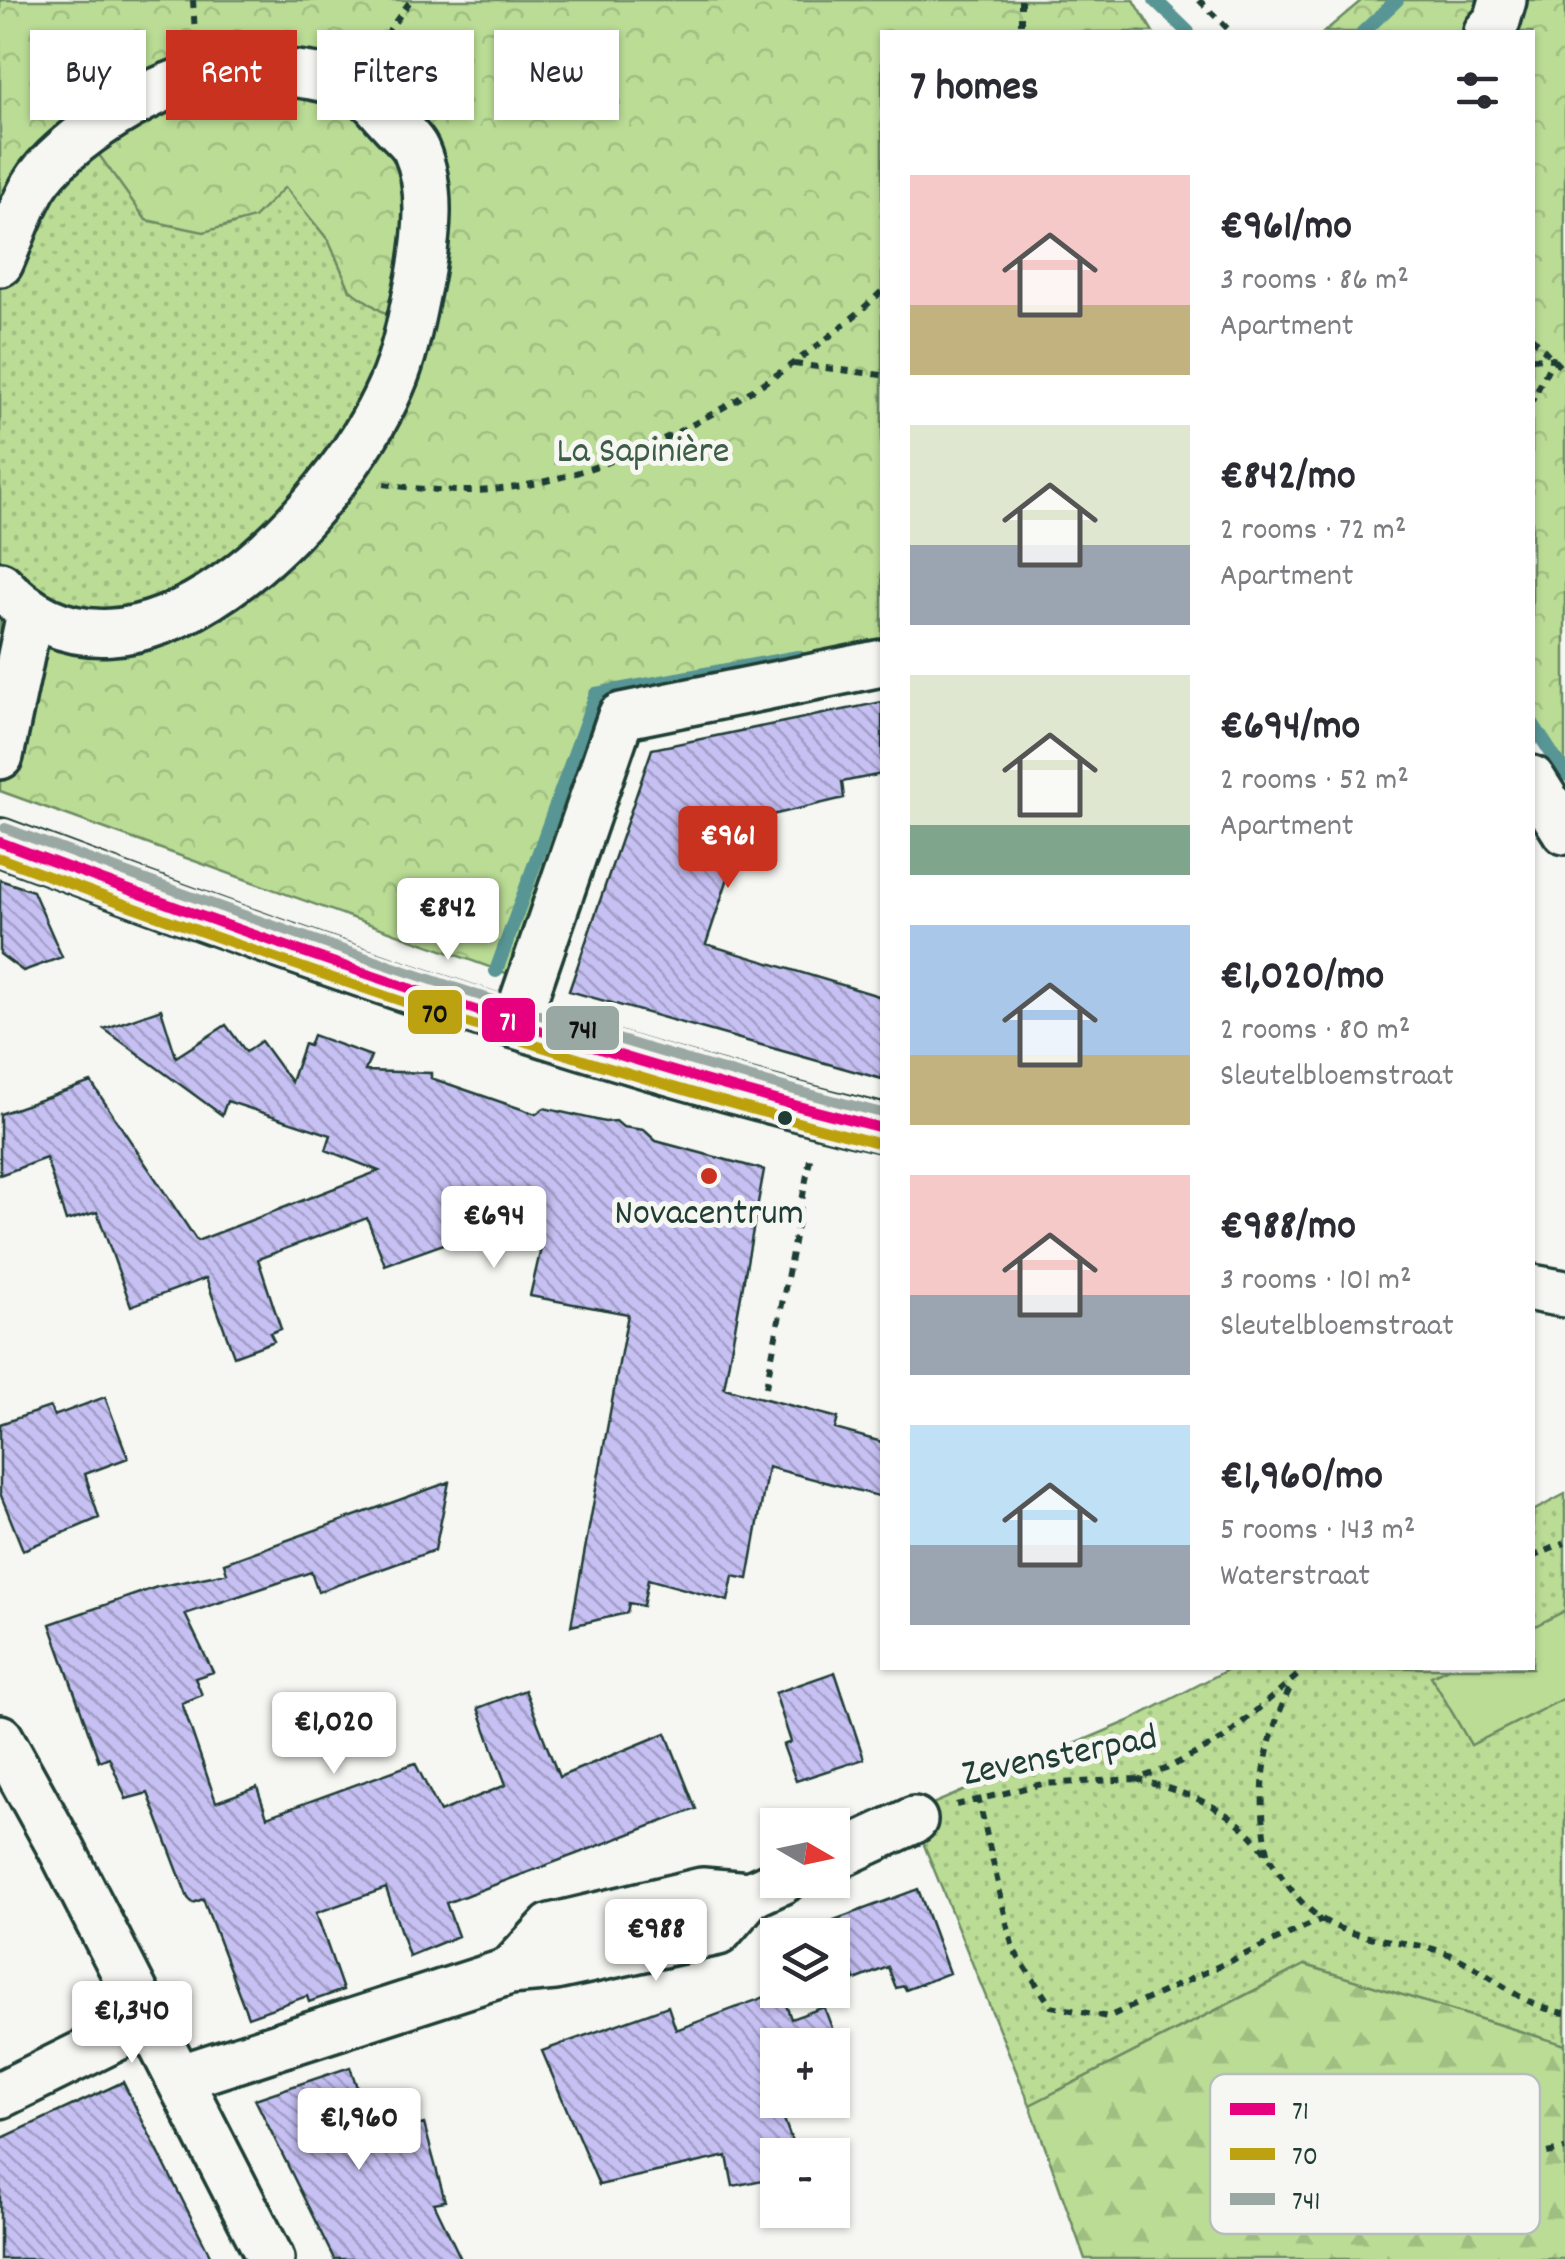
<!DOCTYPE html>
<meta charset="utf-8">
<style>
:root{--surface:#fff;--page:#f2f2f3;--text:#2b2b33;--muted:#7c7c81;--accent:#c8321e}
body{margin:0;font-family:Dekko,sans-serif;background:var(--page);color:var(--text);height:100vh;display:flex;flex-direction:column;font-size:38px;white-space:nowrap}
*{box-sizing:border-box;margin:0}
p{font-size:32px;color:var(--muted)}
.icon{flex:none;width:55px;height:55px;fill:none;stroke:currentColor;stroke-width:2;stroke-linecap:round;stroke-linejoin:round}
.map{position:relative;flex:1;overflow:hidden}
.sheet{position:absolute;left:880px;top:30px;width:655px;height:1640px;display:flex;flex-direction:column;background:var(--surface);border-radius:0px;box-shadow:0 2px 8px #0004}
.sheet>*{flex:none}
.hud{position:absolute;left:30px;top:30px;width:700px;height:90px;display:flex;gap:20px}
.needle{width:65px;rotate:99deg}
.fabs{position:absolute;left:760px;top:1808px;display:grid;gap:20px}
.fabs a{display:grid;place-items:center;width:90px;height:90px;border-radius:0px;background:var(--surface);box-shadow:0 2px 8px #0004;font-size:50px}
.price{position:absolute;translate:-50% -85px;padding:0 22px;border-radius:10px;background:#fff;color:#222;font-size:32px;line-height:65px;filter:drop-shadow(0 2px 5px #0008)}
.price::after{content:'';position:absolute;left:50%;top:60px;width:30px;height:22px;margin-left:-15px;background:inherit;clip-path:polygon(0 0,100% 0,50% 100%)}
.price.active{background:var(--accent);color:#fff}
ul{padding:0;list-style:none}
li{display:flex;align-items:center;gap:30px;height:250px;padding:0 30px}
li span{display:grid;place-items:center;flex:none;width:280px;height:200px;border-radius:0px;color:#555}
li>.icon{margin-inline-start:auto}
span .icon{width:120px;height:120px;fill:#fffc;stroke-width:1}
li b{font-size:42px}
h2{display:flex;justify-content:space-between;align-items:center;height:120px;padding:0 30px;font-size:42px}
.tag{padding:0 35px;border-radius:0px;background:var(--surface);box-shadow:0 2px 8px #0004;font-size:35px;line-height:90px}
.tag.active{background:var(--accent);color:#fff}
.map>svg:first-child{display:block}
.grass{fill:url(#grass-dots);stroke:#6c8c64;stroke-width:2.5}
.forest{fill:url(#forest-firs);stroke:#6c8c64;stroke-width:2.5}
.park{fill:url(#park-crowns);stroke:#6c8c64;stroke-width:2.5}
.garden{fill:#badc95;stroke:#6c8c64;stroke-width:2.5}
.lines{fill:none;stroke-linecap:round;stroke-linejoin:round}
.stream{stroke:#589595;stroke-width:14}
.building{fill:url(#building-back-hatch);stroke:#1f3d34;stroke-width:2.5}
.minor-casing{stroke:#1f3d34;stroke-width:52}
.path{stroke:#1f3d34;stroke-width:6;stroke-dasharray:8 8;stroke-linecap:butt}
.minor{stroke:#f6f6f2;stroke-width:45}
.bus-1-casing{stroke:#f6f6f2;stroke-width:18}
.bus-2-casing{stroke:#f6f6f2;stroke-width:18}
.bus-3-casing{stroke:#f6f6f2;stroke-width:18}
.bus-1{stroke:#e6007e;stroke-width:10}
.bus-2{stroke:#bca110;stroke-width:10}
.bus-3{stroke:#9aa8a4;stroke-width:10}
.bus-dot{fill:#1f3d34;stroke:#f6f6f2;stroke-width:4}
.poi-dot{fill:#c8321e;stroke:#f6f6f2;stroke-width:4}
.labels{text-anchor:middle;dominant-baseline:central;stroke-width:10;stroke-linejoin:round;paint-order:stroke}
.park-label{font-size:38px;fill:#3e5d47;stroke:#f6f6f2}
.poi-label{font-size:38px;fill:#1f3d34;stroke:#f6f6f2}
.street-label{font-size:38px;fill:#1f3d34;stroke:#f6f6f2}
.key{fill:#f6f6f2;stroke:#b6beb9;stroke-width:2.5}
.key-label{font-size:28px;fill:#1f3d34}
.line-badge{stroke:#f6f6f2;stroke-width:4}
.badge-label{font-size:28px;text-anchor:middle;font-weight:bold;fill:#fff}
.pale-badge-label{font-size:28px;text-anchor:middle;font-weight:bold;fill:#111}
</style>
<div class="map">
<svg width="1565" height="2259" viewBox="0 0 1565 2259">
<defs>
<pattern id="grass-dots" width="8" height="8" patternUnits="userSpaceOnUse" patternTransform="scale(2.5)"><rect width="8" height="8" fill="#badc95"/><path d="M2 2h.1M6 6h.1" fill="none" stroke="#9fbe81" stroke-width="1.8" stroke-linecap="round"/></pattern>
<pattern id="forest-firs" width="22" height="20" patternUnits="userSpaceOnUse" patternTransform="scale(2.5)"><rect width="22" height="20" fill="#badc95"/><path d="M5 1l3.5 6h-7zM16 11l3.5 6h-7z" fill="#9fbe81"/></pattern>
<pattern id="park-crowns" width="20" height="18" patternUnits="userSpaceOnUse" patternTransform="scale(2.5)"><rect width="20" height="18" fill="#badc95"/><path d="M2 6a3 3 0 1 1 6 0M12 15a3 3 0 1 1 6 0" fill="none" stroke="#9fbe81"/></pattern>
<pattern id="building-back-hatch" width="6" height="6" patternUnits="userSpaceOnUse" patternTransform="scale(2.5)"><rect width="6" height="6" fill="#c7c0f3"/><path d="M-1 5l2 2M0 0l6 6M5-1l2 2" fill="none" stroke="#a19dc6"/></pattern>
</defs>
<rect width="100%" height="100%" fill="#f6f6f2"/>
<filter id="ink" filterUnits="userSpaceOnUse"><feTurbulence type="fractalNoise" baseFrequency=".01" numOctaves="2"/><feDisplacementMap in="SourceGraphic" scale="20" xChannelSelector="R" yChannelSelector="G"/><feConvolveMatrix kernelMatrix="1 2 1 2 8 2 1 2 1" color-interpolation-filters="sRGB"/></filter>
<g filter="url(#ink)">
<!-- grass -->
<path class="grass" d="M74,119L147,220C213,234 235,237 285,186L329,241L350,290L428,342C403,391 382,446 351,492C316,544 211,635 149,650C95,664 41,650 0,614V211Z
M1565,1494V2045L1304,1965L1030,2105L911,1813L1129,1721L1231,1668H1532L1533,1511Z"/>
<!-- forest -->
<path class="forest" d="M1305,1965L1565,2045V2259H1085L1030,2105Z"/>
<!-- park -->
<path class="park" d="M0,0H1134L1153,32H882V654L610,702L514,976L0,791V614C41,650 95,664 149,650C211,635 316,544 351,492C382,447 403,391 428,342L350,290L329,241L285,187L254,218L204,232L146,220L74,120L0,211Z
M1362,0H1565V779L1532,733V32H1324Z"/>
<!-- garden -->
<path class="garden" d="M1565,1611V1698L1471,1745L1431,1676L1448,1668H1532L1533,1627Z"/>
<g class="lines">
<!-- stream -->
<path class="stream" d="M1155,0L1188,32
M1363,32L1397,0
M1532,723L1565,774
M496,971L596,694L798,657"/>
</g>
<!-- building -->
<path class="building" d="M882,702V774L842,782L844,798L747,821L706,944L882,997V1079L569,991L652,749Z
M0,880L33,891L62,957L23,971L0,954Z
M161,1009L176,1057L226,1025L246,1052L261,1041L291,1082L304,1044L309,1046L313,1035L371,1056L365,1071L431,1073V1078L536,1114L544,1108L605,1122L616,1121L623,1127L644,1130L656,1141L764,1170L724,1388L838,1418L835,1429L882,1442V1497L768,1467L748,1579L733,1576L728,1601L648,1579L643,1606L629,1603L627,1613L571,1626L628,1314L530,1296L541,1248L466,1236L385,1265L367,1218L258,1259L281,1329L270,1333L274,1341L234,1356L206,1278L131,1306L97,1212L66,1221L46,1158L0,1175V1114L91,1082L197,1241L379,1171L326,1150L331,1135L227,1101L222,1115L104,1029Z
M105,1397L128,1458L85,1474L99,1518L23,1550L0,1493V1424L50,1407L54,1416Z
M449,1482L435,1550L318,1592L311,1572L185,1614L213,1672L195,1678L202,1695L182,1703L216,1802L257,1787L267,1817L415,1763L440,1812L506,1785L478,1708L525,1690L559,1777L666,1733L696,1809L446,1903L458,1936L409,1956L386,1888L316,1913L343,1990L309,2002L307,1996L248,2017L203,1899L193,1903L188,1898L148,1793L126,1799L109,1757L99,1761L50,1624L157,1587L227,1573L224,1563Z
M835,1672L864,1759L796,1781L783,1745L791,1742L775,1693Z
M918,1889L949,1973L906,1990L904,1986L896,1988L888,1967L855,1980L834,1920Z
M781,1991L791,2019L824,2007L849,2073L832,2079V2045H778L777,2100L797,2155H778V2177L733,2186L727,2156L599,2185L542,2051L668,2006L676,2030Z
M350,2067L374,2137L424,2124L445,2201L434,2203L461,2259H334L255,2099Z
M123,2082L212,2259H0V2139Z"/>
<g class="lines">
<!-- minor casing -->
<g class="minor-casing">
<path id="minor" d="M1487,32L1497,21L1503,0
M0,263C11,238 20,210 34,186C60,141 164,77 216,73C263,70 322,70 364,94C374,100 383,113 391,121C398,130 411,139 416,150C433,188 427,237 420,276C412,313 406,352 391,386C337,511 133,729 0,585
M0,756L30,613
M1532,779L1565,831
M0,842C289,951 582,1057 882,1128
M515,1025L621,716L882,663
M1532,1288L1565,1294
M0,1738L62,1850L271,2259
M832,1858L914,1820
M510,1971L551,1927L702,1891L750,1895
M179,2078L510,1971L555,1967L718,1932L750,1895L783,1880
M0,2095L150,2021"/>
</g>
<!-- path -->
<path class="path" d="M193,0L195,34
M1021,0V32
M1199,0L1231,32
M382,51L390,29L411,0
M1532,337L1565,372
M1532,358L1553,359L1532,401
M794,364L882,375
M384,484C417,489 457,493 491,490C623,479 788,381 882,291
M766,1387L811,1154
M1532,1557L1565,1543
M1136,1779C1184,1792 1230,1806 1261,1847C1279,1871 1294,1900 1319,1917C1356,1943 1402,1938 1443,1952C1487,1967 1518,2007 1565,2013
M978,1797L1013,1949L1051,2006L1108,2017L1322,1919
M956,1805L1042,1784L1136,1779L1166,1769L1223,1739L1306,1668
M1268,1853C1256,1789 1264,1740 1293,1682
M1391,2188L1565,2149"/>
<!-- minor -->
<use href="#minor" class="minor"/>
<!-- bus-1 casing -->
<g class="bus-1-casing">
<path id="bus-1" d="M0,842C290,951 581,1052 882,1128"/>
</g>
<!-- bus-2 casing -->
<g class="bus-2-casing">
<path id="bus-2" d="M0,858C289,966 579,1067 878,1143"/>
</g>
<!-- bus-3 casing -->
<g class="bus-3-casing">
<path id="bus-3" d="M5,828C294,936 583,1037 882,1113"/>
</g>
<!-- bus-1 -->
<use href="#bus-1" class="bus-1"/>
<!-- bus-2 -->
<use href="#bus-2" class="bus-2"/>
<!-- bus-3 -->
<use href="#bus-3" class="bus-3"/>
</g>
</g>
<!-- markers -->
<circle class="bus-dot" cx="785" cy="1118" r="9"/>
<circle class="poi-dot" cx="709" cy="1176" r="10"/>
<g class="labels">
<!-- park labels -->
<g class="park-label">
<text x="643" y="453">La Sapinière</text>
</g>
<!-- poi labels -->
<g class="poi-label">
<text x="709" y="1215">Novacentrum</text>
</g>
<!-- street labels -->
<g class="street-label">
<text transform="translate(1060 1758) rotate(-11)">Zevensterpad</text>
</g>
</g>
<!-- legend -->
<rect x="1210" y="2074" width="330" height="160" rx="15" class="key"/>
<rect x="1230" y="2103" width="45" height="12" fill="#e6007e"/>
<rect x="1230" y="2148" width="45" height="12" fill="#bca110"/>
<rect x="1230" y="2193" width="45" height="12" fill="#9aa8a4"/>
<g class="key-label">
<text x="1292" y="2119">71</text>
<text x="1292" y="2164">70</text>
<text x="1292" y="2209">741</text>
</g>
<g class="line-badge">
<rect x="406" y="988" width="58" height="48" rx="10" fill="#bca110"/>
<rect x="480" y="996" width="57" height="48" rx="10" fill="#e6007e"/>
<rect x="544" y="1004" width="77" height="48" rx="10" fill="#9aa8a4"/>
</g>
<g class="badge-label">
<text x="508" y="1030">71</text>
</g>
<g class="pale-badge-label">
<text x="435" y="1022">70</text>
<text x="583" y="1038">741</text>
</g>
</svg>
<div class="fabs">
<a><svg class="needle" viewBox="-14 -14 28 28"><path d="M0-13l5 13h-10z" fill="#e53935"/><path d="M0 13l5-13h-10z" fill="#7c7c81"/></svg></a>
<a><svg class="icon" aria-label="layers" viewBox="0 0 24 24"><path d="M12 4l9 5-9 5-9-5zM3 14l9 5 9-5"/></svg></a>
<a>+</a>
<a>−</a>
</div>
<b class="price active" style="left:728px;top:891px">€961</b>
<b class="price" style="left:448px;top:963px">€842</b>
<b class="price" style="left:494px;top:1271px">€694</b>
<b class="price" style="left:334px;top:1777px">€1,020</b>
<b class="price" style="left:656px;top:1984px">€988</b>
<b class="price" style="left:132px;top:2066px">€1,340</b>
<b class="price" style="left:359px;top:2173px">€1,960</b>
<div class="hud">
<a class="tag">Buy</a>
<a class="tag active">Rent</a>
<a class="tag">Filters</a>
<a class="tag">New</a>
</div>
<section class="sheet">
<h2>7 homes<svg class="icon" aria-label="filters" viewBox="0 0 24 24"><path d="M4 7h16M4 17h16"/><circle cx="9" cy="7" r="2"/><circle cx="15" cy="17" r="2"/></svg></h2>
<ul>
<li><span style="background:linear-gradient(#f6c9c9 65%,#c2b280 0)"><svg class="icon" aria-label="home" viewBox="0 0 24 24"><path d="M3 11l9-7 9 7M6 9v11h12V9"/></svg></span><div><b>€961/mo</b><p>3 rooms · 86 m²</p><p>Apartment</p></div></li>
<li><span style="background:linear-gradient(#dfe7d0 60%,#9aa5b1 0)"><svg class="icon" aria-label="home" viewBox="0 0 24 24"><path d="M3 11l9-7 9 7M6 9v11h12V9"/></svg></span><div><b>€842/mo</b><p>2 rooms · 72 m²</p><p>Apartment</p></div></li>
<li><span style="background:linear-gradient(#dfe7d0 75%,#7fa58c 0)"><svg class="icon" aria-label="home" viewBox="0 0 24 24"><path d="M3 11l9-7 9 7M6 9v11h12V9"/></svg></span><div><b>€694/mo</b><p>2 rooms · 52 m²</p><p>Apartment</p></div></li>
<li><span style="background:linear-gradient(#a9c7e8 65%,#c2b280 0)"><svg class="icon" aria-label="home" viewBox="0 0 24 24"><path d="M3 11l9-7 9 7M6 9v11h12V9"/></svg></span><div><b>€1,020/mo</b><p>2 rooms · 80 m²</p><p>Sleutelbloemstraat</p></div></li>
<li><span style="background:linear-gradient(#f6c9c9 60%,#9aa5b1 0)"><svg class="icon" aria-label="home" viewBox="0 0 24 24"><path d="M3 11l9-7 9 7M6 9v11h12V9"/></svg></span><div><b>€988/mo</b><p>3 rooms · 101 m²</p><p>Sleutelbloemstraat</p></div></li>
<li><span style="background:linear-gradient(#bfe0f5 60%,#9aa5b1 0)"><svg class="icon" aria-label="home" viewBox="0 0 24 24"><path d="M3 11l9-7 9 7M6 9v11h12V9"/></svg></span><div><b>€1,960/mo</b><p>5 rooms · 143 m²</p><p>Waterstraat</p></div></li>
</ul>
</section>
</div>
